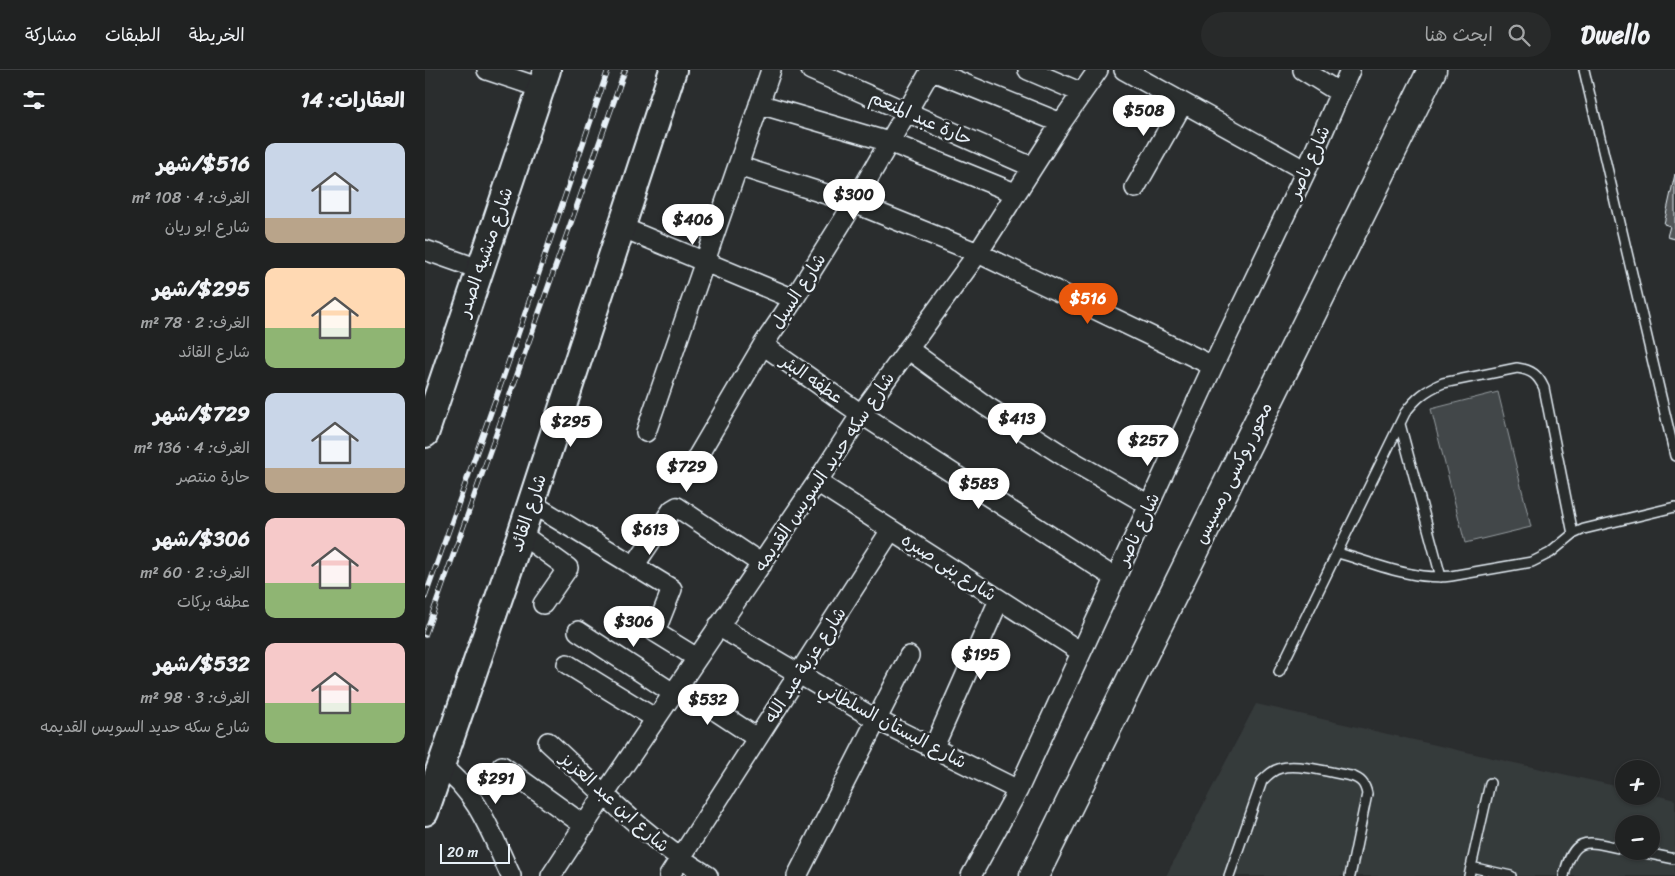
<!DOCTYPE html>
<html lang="ar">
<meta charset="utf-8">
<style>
:root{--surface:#202222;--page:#282a2a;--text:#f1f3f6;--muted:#a2a4a5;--line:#3d3f40;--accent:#ea580c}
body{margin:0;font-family:Sriracha,"Playpen Sans Arabic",sans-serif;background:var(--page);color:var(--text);direction:rtl;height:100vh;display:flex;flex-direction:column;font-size:19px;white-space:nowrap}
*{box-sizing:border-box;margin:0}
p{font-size:16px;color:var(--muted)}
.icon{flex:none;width:28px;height:28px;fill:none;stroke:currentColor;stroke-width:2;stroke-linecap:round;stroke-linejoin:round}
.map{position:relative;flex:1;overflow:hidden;direction:ltr}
.panel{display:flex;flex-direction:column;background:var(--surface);width:425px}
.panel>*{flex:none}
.controls{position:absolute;left:1190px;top:690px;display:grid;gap:10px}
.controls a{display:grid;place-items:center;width:45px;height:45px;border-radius:50%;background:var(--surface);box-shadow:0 1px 4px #0004,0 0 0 1px var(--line);font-size:25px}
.scale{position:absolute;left:15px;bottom:12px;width:70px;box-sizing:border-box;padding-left:5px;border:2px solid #e8f1f8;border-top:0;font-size:14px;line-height:18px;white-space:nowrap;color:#e8f1f8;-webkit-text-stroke:4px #2a2d2e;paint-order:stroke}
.price{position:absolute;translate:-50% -42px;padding:0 11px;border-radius:18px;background:#fff;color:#222;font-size:16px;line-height:32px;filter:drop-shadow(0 1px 2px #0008)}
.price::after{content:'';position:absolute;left:50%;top:30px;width:15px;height:11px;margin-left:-8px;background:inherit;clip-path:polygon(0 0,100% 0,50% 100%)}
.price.current{background:var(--accent);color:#fff}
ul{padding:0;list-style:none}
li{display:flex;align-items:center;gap:15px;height:125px;padding:0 20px}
li span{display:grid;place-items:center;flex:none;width:140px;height:100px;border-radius:10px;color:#555}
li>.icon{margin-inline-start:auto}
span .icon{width:60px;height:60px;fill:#fffc;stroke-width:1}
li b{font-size:21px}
h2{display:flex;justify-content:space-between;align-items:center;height:60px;padding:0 20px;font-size:21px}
header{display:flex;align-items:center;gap:30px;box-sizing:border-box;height:70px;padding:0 25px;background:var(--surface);border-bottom:1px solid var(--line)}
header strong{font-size:24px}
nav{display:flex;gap:28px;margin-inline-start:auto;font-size:18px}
.search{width:350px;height:45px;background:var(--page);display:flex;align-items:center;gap:12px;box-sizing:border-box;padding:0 18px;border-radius:28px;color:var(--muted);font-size:19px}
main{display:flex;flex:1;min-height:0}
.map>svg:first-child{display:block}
.built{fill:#363a3b;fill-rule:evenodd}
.pitch{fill:#424648;stroke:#959ca0}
.building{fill:#535759;stroke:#e8f1f8}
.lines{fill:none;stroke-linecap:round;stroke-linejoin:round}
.lane-casing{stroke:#e8f1f8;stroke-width:12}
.street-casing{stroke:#e8f1f8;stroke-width:22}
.secondary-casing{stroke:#e8f1f8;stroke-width:30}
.primary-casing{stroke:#e8f1f8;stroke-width:31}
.lane{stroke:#2a2d2e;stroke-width:9}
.street{stroke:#2a2d2e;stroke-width:19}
.secondary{stroke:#2a2d2e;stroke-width:26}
.primary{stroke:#2a2d2e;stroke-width:28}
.rail-casing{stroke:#e8f1f8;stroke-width:5.5}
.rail{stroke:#2a2d2e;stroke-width:4;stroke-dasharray:11;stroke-linecap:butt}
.labels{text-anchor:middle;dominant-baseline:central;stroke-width:5;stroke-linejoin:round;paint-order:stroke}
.street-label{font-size:18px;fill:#e8f1f8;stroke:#2a2d2e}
</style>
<header>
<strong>Dwello</strong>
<div class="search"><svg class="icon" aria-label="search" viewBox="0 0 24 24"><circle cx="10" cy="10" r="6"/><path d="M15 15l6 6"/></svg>ابحث هنا</div>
<nav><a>الخريطة</a><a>الطبقات</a><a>مشاركة</a></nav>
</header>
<main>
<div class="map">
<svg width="1250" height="806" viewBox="0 0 1250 806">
<rect width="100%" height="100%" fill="#2a2d2e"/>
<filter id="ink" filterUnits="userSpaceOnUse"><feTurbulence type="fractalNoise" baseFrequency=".02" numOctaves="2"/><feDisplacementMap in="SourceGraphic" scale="10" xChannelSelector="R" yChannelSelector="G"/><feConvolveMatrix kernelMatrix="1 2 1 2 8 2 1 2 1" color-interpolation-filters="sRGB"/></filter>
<g filter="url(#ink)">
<!-- built -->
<path class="built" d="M831,634L1199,718V726H1226V724L1250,730V806H741ZM1199,754H1226V781H1199Z"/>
<!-- pitch -->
<path class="pitch" d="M1073,322L1106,457L1040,473L1006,339Z"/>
<!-- building -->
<path class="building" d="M1250,104V169L1242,167L1245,156L1239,154Z"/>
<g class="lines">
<!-- lane casing -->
<g class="lane-casing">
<path id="lane" d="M1159,0L1250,386
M975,354L1016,507
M913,483C948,493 990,511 1026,506L1107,492L1125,483L1148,464L1159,459L1250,437
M854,602L980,343C991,328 1001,320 1018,313L1092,298C1107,300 1113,305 1119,318L1148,464
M1211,781L1250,789
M1046,797L1086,806
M804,806L837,711C843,705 848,700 856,698C872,693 908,703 926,706C936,709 940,714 942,724L925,806
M1044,806L1065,713
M1139,806C1149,763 1163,772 1199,779"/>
</g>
<!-- street casing -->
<g class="street-casing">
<path id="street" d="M62,0L116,18
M386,0L607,97
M505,0L636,53
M603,0L657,23
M699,0L881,101
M878,0L915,23
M334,34L464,72L590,123
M313,96L429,133L553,183L788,296
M710,118L758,33
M196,157L369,229
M0,180L54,199
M338,275L436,344L690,508
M483,279L561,336L642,388L724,435
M221,362L346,0
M271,389L338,275L369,229L429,133L506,0
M392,412L656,582
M106,433L247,519L230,562L272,588
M96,464L143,498L118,534
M209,496L247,440L252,437L337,494
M293,556L452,650L593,720
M153,561L248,623
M142,594L231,649
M253,616L332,668
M123,672C174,719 224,771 283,806
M508,679L574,530
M15,696C53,722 67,766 86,806
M77,696L160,756
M126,806L179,725L392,412L436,344L553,183L636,53L673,0
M244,806L466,460
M372,806L484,586
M546,806L593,720L788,296L881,101L925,0"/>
</g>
<!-- secondary casing -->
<g class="secondary-casing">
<path id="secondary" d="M0,364L122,0
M0,742L96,464L248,0"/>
</g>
<!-- primary casing -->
<g class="primary-casing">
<path id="primary" d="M609,806L1007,0"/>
</g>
<!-- lane -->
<use href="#lane" class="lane"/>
<!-- street -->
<use href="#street" class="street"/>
<!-- secondary -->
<use href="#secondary" class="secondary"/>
<!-- primary -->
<use href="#primary" class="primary"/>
<!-- rail casing -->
<g class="rail-casing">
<path id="rail" d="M0,527L77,311L183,0
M0,565L200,0"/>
</g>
<!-- rail -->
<use href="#rail" class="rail"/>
</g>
</g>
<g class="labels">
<!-- street labels -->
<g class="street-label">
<text transform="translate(496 48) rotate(24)">حارة عبد المنعم</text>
<text transform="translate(884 92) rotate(-66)">شارع ناصر</text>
<text transform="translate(60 182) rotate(-71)">شارع منشيه الصدر</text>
<text transform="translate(373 221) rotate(-57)">شارع السيل</text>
<text transform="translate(387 309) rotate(35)">عطفه البئر</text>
<text transform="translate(399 402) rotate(-56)">شارع سكه حديد السويس القديمه</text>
<text transform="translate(808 403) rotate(-64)">محور روكسى رمسيس</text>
<text transform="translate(103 443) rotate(-72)">شارع القائد</text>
<text transform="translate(713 459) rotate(-65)">شارع ناصر</text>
<text transform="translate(524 497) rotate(33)">شارع بنى صبره</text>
<text transform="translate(380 595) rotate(-57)">شارع عزبة عبد الله</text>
<text transform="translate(468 655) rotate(28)">شارع البستان السلطاني</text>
<text transform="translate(190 732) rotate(42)">شارع ابن عبد العزيز</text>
</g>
</g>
</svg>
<div class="controls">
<a>+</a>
<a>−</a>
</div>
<div class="scale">20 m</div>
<b class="price" style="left:719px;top:67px">$508</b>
<b class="price" style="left:429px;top:151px">$300</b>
<b class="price" style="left:268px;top:176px">$406</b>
<b class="price current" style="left:663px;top:255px">$516</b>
<b class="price" style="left:592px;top:375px">$413</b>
<b class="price" style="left:146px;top:378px">$295</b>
<b class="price" style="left:723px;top:397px">$257</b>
<b class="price" style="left:262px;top:423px">$729</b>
<b class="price" style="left:554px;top:440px">$583</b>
<b class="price" style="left:225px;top:486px">$613</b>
<b class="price" style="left:209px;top:578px">$306</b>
<b class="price" style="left:556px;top:611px">$195</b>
<b class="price" style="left:283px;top:656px">$532</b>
<b class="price" style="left:71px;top:735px">$291</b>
</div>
<section class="panel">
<h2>العقارات: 14<svg class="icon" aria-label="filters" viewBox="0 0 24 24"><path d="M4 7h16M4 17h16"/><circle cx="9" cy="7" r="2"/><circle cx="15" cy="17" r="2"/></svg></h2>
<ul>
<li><span style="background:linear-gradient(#c9d6e8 75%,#b9a48a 0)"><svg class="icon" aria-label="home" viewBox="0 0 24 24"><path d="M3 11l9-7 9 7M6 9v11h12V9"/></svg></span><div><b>$516/شهر</b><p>الغرف: 4 · 108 m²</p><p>شارع ابو ريان</p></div></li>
<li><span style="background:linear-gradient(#ffd9b3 60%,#8fb573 0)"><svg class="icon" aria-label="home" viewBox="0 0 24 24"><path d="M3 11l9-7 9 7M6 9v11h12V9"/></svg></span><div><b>$295/شهر</b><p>الغرف: 2 · 78 m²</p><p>شارع القائد</p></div></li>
<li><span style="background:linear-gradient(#c9d6e8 75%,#b9a48a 0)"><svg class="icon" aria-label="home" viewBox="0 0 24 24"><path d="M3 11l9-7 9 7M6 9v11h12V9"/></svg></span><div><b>$729/شهر</b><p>الغرف: 4 · 136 m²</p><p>حارة منتصر</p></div></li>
<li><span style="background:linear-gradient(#f6c9c9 65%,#8fb573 0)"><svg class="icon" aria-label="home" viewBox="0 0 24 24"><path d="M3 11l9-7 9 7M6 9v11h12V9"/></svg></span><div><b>$306/شهر</b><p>الغرف: 2 · 60 m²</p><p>عطفه بركات</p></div></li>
<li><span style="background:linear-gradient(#f6c9c9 60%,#8fb573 0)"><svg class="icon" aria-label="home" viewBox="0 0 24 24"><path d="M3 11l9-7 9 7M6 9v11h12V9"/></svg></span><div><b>$532/شهر</b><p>الغرف: 3 · 98 m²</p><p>شارع سكه حديد السويس القديمه</p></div></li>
</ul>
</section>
</main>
